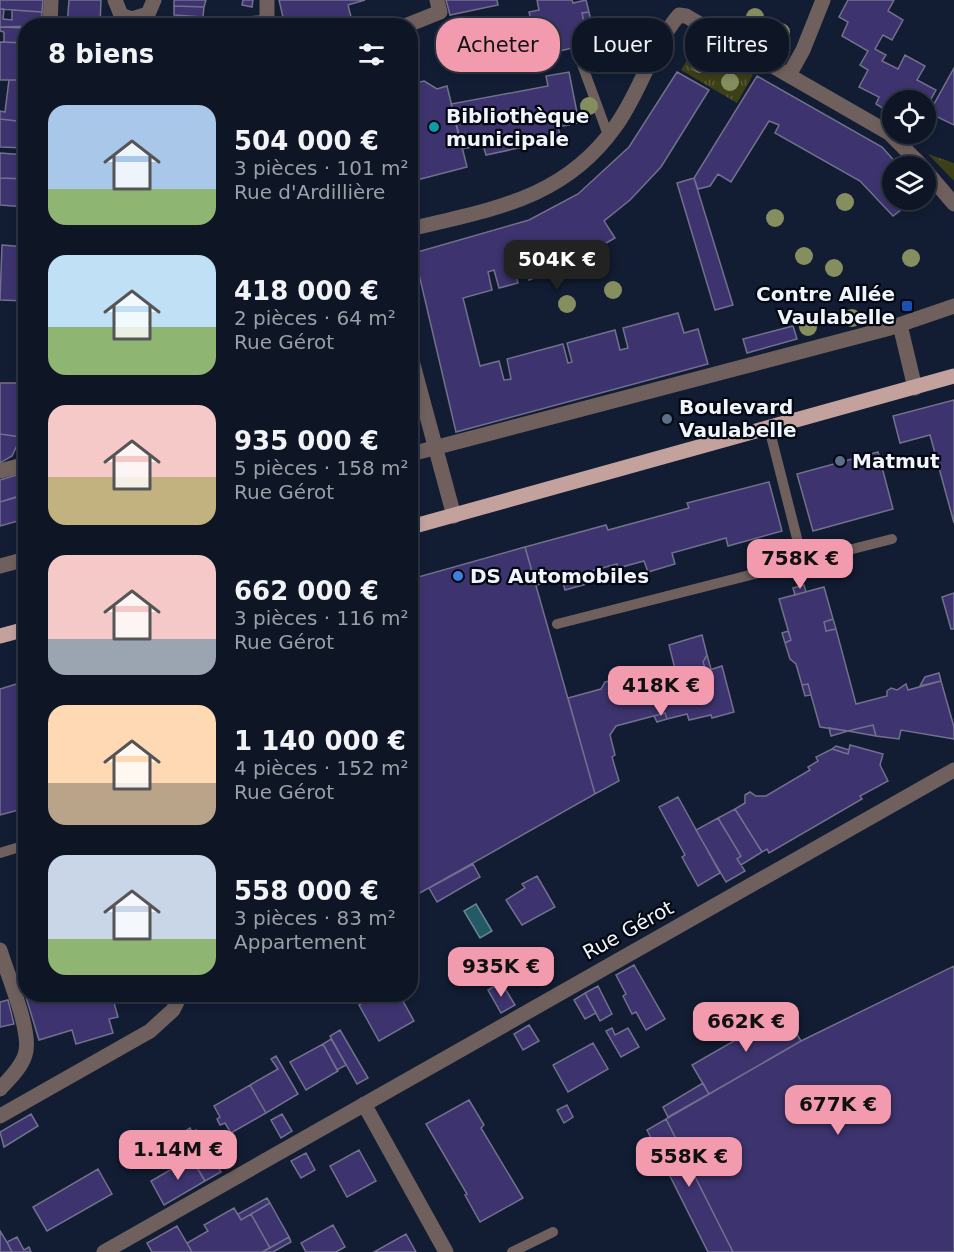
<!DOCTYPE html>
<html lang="fr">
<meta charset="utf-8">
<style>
:root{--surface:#0e1626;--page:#1c2332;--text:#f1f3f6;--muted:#9b9fa7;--line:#2e3543;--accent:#f29aae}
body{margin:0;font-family:"DejaVu Sans",sans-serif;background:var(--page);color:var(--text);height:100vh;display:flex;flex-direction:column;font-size:22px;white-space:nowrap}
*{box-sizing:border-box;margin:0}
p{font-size:20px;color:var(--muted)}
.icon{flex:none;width:33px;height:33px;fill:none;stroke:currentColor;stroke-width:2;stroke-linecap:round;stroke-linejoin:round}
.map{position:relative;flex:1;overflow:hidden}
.panel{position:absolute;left:18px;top:18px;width:400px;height:984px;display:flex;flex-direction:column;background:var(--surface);border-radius:24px;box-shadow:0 3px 9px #0003,0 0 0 2px var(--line)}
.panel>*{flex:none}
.guide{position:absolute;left:436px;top:18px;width:428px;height:54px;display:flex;gap:12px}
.tools{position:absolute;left:882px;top:90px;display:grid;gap:12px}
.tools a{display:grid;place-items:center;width:54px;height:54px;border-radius:50%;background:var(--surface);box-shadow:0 3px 9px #0003,0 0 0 2px var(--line);font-size:30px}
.price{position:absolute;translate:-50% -51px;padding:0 14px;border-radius:12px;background:var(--accent);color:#111;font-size:20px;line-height:39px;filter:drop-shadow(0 2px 3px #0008)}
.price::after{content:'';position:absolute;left:50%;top:36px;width:18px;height:14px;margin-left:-9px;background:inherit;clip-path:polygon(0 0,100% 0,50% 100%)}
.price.active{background:#222;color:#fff}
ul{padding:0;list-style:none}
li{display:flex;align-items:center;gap:18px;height:150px;padding:0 30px}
li span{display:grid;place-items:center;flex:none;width:168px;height:120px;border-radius:18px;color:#555}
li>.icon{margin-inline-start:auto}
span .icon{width:72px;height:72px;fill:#fffc;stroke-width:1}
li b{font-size:26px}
h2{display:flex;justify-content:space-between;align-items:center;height:72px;padding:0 30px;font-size:26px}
.tag{padding:0 21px;border-radius:24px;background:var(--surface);box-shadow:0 3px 9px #0003,0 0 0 2px var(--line);font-size:21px;line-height:54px}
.tag.active{background:var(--accent);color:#111}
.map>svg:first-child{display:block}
.grass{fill:url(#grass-tufts)}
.water{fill:#245a65;stroke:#618893;stroke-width:1.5}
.building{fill:#3d346f;stroke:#71708d;stroke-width:1.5}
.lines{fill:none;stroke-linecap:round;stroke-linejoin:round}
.service{stroke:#6f605d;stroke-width:10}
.pedestrian{stroke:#6f605d;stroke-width:15}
.minor{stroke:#6f605d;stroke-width:15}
.primary{stroke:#c3a29e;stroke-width:15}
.tree{fill:#858e5e}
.culture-dot{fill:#0f9aa8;stroke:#040811;stroke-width:2}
.transit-dot{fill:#1a4fb4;stroke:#040811;stroke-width:2}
.service-dot{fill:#5c6f8a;stroke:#040811;stroke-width:2}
.shop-dot{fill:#3f7fe0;stroke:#040811;stroke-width:2}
.labels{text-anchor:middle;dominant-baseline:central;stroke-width:4.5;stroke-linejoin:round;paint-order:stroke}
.poi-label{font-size:20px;font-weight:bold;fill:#eff4fd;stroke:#040811;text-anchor:start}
.street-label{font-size:20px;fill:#eff4fd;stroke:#040811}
</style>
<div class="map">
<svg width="954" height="1252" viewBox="0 0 954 1252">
<defs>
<pattern id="grass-tufts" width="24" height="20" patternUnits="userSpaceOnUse" patternTransform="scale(1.5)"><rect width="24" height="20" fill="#3d3f16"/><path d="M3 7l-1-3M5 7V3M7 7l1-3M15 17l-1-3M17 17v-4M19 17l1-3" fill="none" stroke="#595b39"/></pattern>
</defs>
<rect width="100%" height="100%" fill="#121d33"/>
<!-- grass -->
<path class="grass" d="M697,43L753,75L737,103L681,70Z
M928,154L954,163V181Z"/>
<!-- water -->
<path class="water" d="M476,904L492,931L480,938L464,911Z"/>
<!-- building -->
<path class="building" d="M0,0H43L42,12L0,9Z
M69,0H101L100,26H67Z
M174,0H206L204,7L174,6Z
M243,0H253L252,7L242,5Z
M279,0H365L348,5L351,17L330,22V26H307L306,23L285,26Z
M446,0H497L498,5L450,15Z
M537,0H572L573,3L586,0L589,12L582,13L584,23L595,21L597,28L579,31L582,46L550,53L545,31L534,33L529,12L539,10Z
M848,0H894L888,11L903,20L892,40L883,35L875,49L886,55L882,61L898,69L905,55L925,66L917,80L936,90L926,108V100H892V114L876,104L879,97L859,87L868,70L860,65L868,51L842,36L848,22L839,17Z
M174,6L204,7L203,17L174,15Z
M0,9H4L3,19L12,20V10L42,12L41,26L0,27Z
M589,12L591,21L584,23L582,13Z
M0,27L26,28V43L4,42V32L0,31Z
M0,42L26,43V80H0Z
M954,68V125L929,113Z
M569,72L579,123L558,127L561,139L486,155L483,145L462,149L451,104L548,86L546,76Z
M677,72L709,90L661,167L630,200L604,221L615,238L571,263L562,246L558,248L565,266L529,280L523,262L513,264L518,283L499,288L494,270L488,272L492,290L463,298L480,366L499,361L504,380L511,379L507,359L563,344L568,363L572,362L567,343L615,330L620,350L628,348L623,328L678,313L684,333L698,329L708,364L456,432L414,253L529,220L578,194L629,147Z
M757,76L882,147L899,166H892V200H914L893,216L860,181L775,133L779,125L769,121L731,182L718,174L710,186L698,189L694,178Z
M9,80H26V122L0,119V111L5,112Z
M424,81L437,89L447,86L467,167L417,180L411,190V84Z
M0,119L26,122V148L0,147Z
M0,153L26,155V179L0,178Z
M0,178L26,179V207L0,205Z
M694,178L733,305L715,310L677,183Z
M2,245L26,247V301L0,300Z
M793,326L797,339L747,353L743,339Z
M0,383H26L21,437L0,434Z
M954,400V523L930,435L900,443L893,416Z
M0,434L21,437L12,456L0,463Z
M878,452L893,509L813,531L797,474Z
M23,473L25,495L0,502V480Z
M769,482L782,531L728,546L726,538L672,553L675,564L648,572L644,561L618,568L617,564L591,571L594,582L565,590L562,579L536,585L525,547L606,525L608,530L689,508L687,503Z
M22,495L25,519L0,526V502Z
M525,547L595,794L411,898V579Z
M804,585L806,592L795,595L793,588Z
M824,587L833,619L824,622L826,631L836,629L856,704L887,696V691L891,688L897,690L906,684L908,690L941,681L954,727V739L901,730L899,739L876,736L873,725L848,731L820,727L808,684L802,685L796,664L790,659L785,643L791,640L779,599Z
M954,593V629H951L942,597Z
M833,619L836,629L826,631L824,622Z
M788,631L791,640L785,643L782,633Z
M702,635L707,655L703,662L706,671L722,666L734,712L712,718L711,715L689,720L687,714L667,719L665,713L616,726L610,735L615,755L612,757L619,781L595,794L568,698L601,689L605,682L643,673L646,683L654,680L653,676L675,669L669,645Z
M707,655L711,669L706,671L703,662Z
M939,673L941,681L920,686L925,677Z
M26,681V808L0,815V689Z
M808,684L811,695L805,696L802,685Z
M665,713L667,719L657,722L654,716Z
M873,725L876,736L848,731Z
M829,728L848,731L831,736Z
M850,745L883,754L880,765L888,781L860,796L862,799L769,853L767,849L762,852L735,809L745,803V795L750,792L756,796H766L810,770L808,767L818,761L816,757L832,749L848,754Z
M836,746L849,750L848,754L832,749Z
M678,797L720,873L698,886L682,857L685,855L659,807Z
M735,809L762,852L741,865L737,859L741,856L718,818Z
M718,818L741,856L737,859L745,871L726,882L696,830Z
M473,864L480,877L437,902L429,888Z
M537,876L555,907L522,925L506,900L525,888L522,884Z
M634,965L665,1019L646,1030L636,1012L632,1014L623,996L626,994L616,975Z
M954,966V1252H733L666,1119L801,1041Z
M26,972V994H130L113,999L118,1017L109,1019L113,1033L76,1044L72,1030L39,1040L19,974Z
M501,982L515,1005L501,1013L488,990Z
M598,986L612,1014L600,1021L585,993Z
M585,993L596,1013L585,1019L574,1000Z
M377,994H399L414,1021L379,1041L359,1005Z
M8,1000L14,1024L0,1027V1002Z
M784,1012L801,1041L709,1094L692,1065Z
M529,1025L539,1041L523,1050L514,1034Z
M612,1028L615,1035L628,1028L639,1047L621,1057L606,1031Z
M340,1030L368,1078L357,1084L330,1036Z
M331,1039L346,1065L337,1070L323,1044Z
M593,1043L608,1069L568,1092L553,1065Z
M323,1044L338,1071L306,1090L290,1062Z
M276,1056L298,1094L266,1113L250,1085L278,1069L271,1059Z
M703,1083L709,1094L668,1117L663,1107Z
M250,1085L266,1113L231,1133L225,1123L220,1125L217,1119L220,1117L214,1106Z
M469,1100L484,1125L481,1128L523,1198L480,1222L465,1195L467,1194L426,1124Z
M567,1105L573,1117L564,1123L557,1110Z
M31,1114L38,1126L4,1147L0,1132Z
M282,1114L292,1131L281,1138L271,1120Z
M666,1119L733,1252H708L647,1130Z
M190,1128L192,1132L196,1130L221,1172L205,1181L180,1139L183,1137L181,1134Z
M359,1150L376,1181L347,1197L330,1166Z
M306,1153L315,1170L301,1178L291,1161Z
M191,1158L205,1181L164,1205L151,1181Z
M98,1169L112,1194L47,1231L33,1207Z
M267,1198L270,1203L241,1220L238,1214Z
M270,1203L289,1237L270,1248L251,1214Z
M234,1208L241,1220L251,1214L270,1248L262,1252H192L187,1243L208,1231L204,1225Z
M333,1225L345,1247L336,1252H306L301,1243Z
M177,1226L192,1252H152L147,1243Z
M0,1231L7,1242L12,1252H0Z
M406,1234L416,1252H374Z
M17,1237L24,1250L29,1247L31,1252H12L7,1242Z
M289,1237L291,1242L273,1252H262Z"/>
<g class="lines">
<!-- service -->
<path class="service" d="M580,59L608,135
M769,428L803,562
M557,624L892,539
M0,853L26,845
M512,1252L553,1232"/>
<!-- pedestrian -->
<path class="pedestrian" d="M115,0L121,15L132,19L148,14L154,0
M267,0V26
M227,26L266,22
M405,26L440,12L437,0"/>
<!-- minor -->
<path class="minor" d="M50,26L51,0
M789,75L803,50L823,0
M926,171L954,204
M411,229C491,209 563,200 615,127C640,93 651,48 679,15L686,16L889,133L922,166
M900,325L915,388
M411,357L454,516
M411,454L890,328L954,306
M0,471L26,464
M0,566L26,559
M0,950C7,974 33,1033 25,1055C21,1068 9,1079 0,1089
M364,1104L446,1252
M0,1116L150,1031L173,1010L181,994
M104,1252L954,770"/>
<!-- primary -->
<path class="primary" d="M411,527L954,376
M0,636L26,629"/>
</g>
<!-- trees -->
<g class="tree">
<circle cx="755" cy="17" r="9"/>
<circle cx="781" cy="32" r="9"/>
<circle cx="700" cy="64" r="9"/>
<circle cx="730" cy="82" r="9"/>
<circle cx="589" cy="106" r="9"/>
<circle cx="845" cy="202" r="9"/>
<circle cx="775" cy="218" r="9"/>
<circle cx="804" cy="256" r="9"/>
<circle cx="911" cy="258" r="9"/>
<circle cx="834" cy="268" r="9"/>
<circle cx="613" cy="290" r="9"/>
<circle cx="567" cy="304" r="9"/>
<circle cx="852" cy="318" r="9"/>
<circle cx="808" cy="327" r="9"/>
</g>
<!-- markers -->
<circle class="culture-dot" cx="434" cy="127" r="6"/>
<rect class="transit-dot" x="901" y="300" width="12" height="12" rx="3"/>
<g class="service-dot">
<circle cx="667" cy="419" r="6"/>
<circle cx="840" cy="461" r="6"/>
</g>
<circle class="shop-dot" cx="458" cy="576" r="6"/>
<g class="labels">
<!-- poi labels -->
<g class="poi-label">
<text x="446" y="116">Bibliothèque<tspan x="446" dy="23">municipale</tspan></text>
<text x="895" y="294" text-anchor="end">Contre Allée<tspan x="895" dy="23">Vaulabelle</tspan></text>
<text x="679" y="407">Boulevard<tspan x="679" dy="23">Vaulabelle</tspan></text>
<text x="852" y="461">Matmut</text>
<text x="470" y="576">DS Automobiles</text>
</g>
<!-- street labels -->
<g class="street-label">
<text transform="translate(628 930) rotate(-29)">Rue Gérot</text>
</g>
</g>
</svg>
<div class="tools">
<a><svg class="icon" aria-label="locate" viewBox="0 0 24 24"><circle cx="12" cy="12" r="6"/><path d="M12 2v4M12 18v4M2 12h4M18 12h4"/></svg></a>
<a><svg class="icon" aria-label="layers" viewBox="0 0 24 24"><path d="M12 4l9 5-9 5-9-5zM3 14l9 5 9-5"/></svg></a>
</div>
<b class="price active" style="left:557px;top:291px">504K €</b>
<b class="price" style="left:800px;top:590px">758K €</b>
<b class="price" style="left:661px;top:717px">418K €</b>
<b class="price" style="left:501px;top:998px">935K €</b>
<b class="price" style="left:746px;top:1053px">662K €</b>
<b class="price" style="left:838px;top:1136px">677K €</b>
<b class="price" style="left:178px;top:1181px">1.14M €</b>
<b class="price" style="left:689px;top:1188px">558K €</b>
<div class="guide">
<a class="tag active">Acheter</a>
<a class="tag">Louer</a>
<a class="tag">Filtres</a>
</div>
<section class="panel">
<h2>8 biens<svg class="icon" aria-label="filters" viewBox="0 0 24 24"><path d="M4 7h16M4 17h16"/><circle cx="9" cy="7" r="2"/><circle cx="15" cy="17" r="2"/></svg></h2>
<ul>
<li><span style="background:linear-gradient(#a9c7e8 70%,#8fb573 0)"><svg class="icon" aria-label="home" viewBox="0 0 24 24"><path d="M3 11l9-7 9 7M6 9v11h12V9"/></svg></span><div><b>504 000 €</b><p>3 pièces · 101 m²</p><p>Rue d'Ardillière</p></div></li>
<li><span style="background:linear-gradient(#bfe0f5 60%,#8fb573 0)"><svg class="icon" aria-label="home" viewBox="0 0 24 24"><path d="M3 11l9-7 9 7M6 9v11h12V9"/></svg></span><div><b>418 000 €</b><p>2 pièces · 64 m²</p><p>Rue Gérot</p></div></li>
<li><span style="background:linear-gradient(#f6c9c9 60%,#c2b280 0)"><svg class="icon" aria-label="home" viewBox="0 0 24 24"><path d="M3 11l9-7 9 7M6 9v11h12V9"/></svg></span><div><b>935 000 €</b><p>5 pièces · 158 m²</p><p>Rue Gérot</p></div></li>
<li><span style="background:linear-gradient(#f6c9c9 70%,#9aa5b1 0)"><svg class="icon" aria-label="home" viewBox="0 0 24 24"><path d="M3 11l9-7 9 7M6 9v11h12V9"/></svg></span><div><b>662 000 €</b><p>3 pièces · 116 m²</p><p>Rue Gérot</p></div></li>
<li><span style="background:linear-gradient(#ffd9b3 65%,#b9a48a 0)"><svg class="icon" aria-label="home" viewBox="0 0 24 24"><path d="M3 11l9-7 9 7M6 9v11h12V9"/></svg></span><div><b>1 140 000 €</b><p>4 pièces · 152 m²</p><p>Rue Gérot</p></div></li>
<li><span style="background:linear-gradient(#c9d6e8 70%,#8fb573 0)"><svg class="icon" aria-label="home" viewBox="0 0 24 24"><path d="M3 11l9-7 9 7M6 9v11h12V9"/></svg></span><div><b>558 000 €</b><p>3 pièces · 83 m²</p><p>Appartement</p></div></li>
</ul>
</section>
</div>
